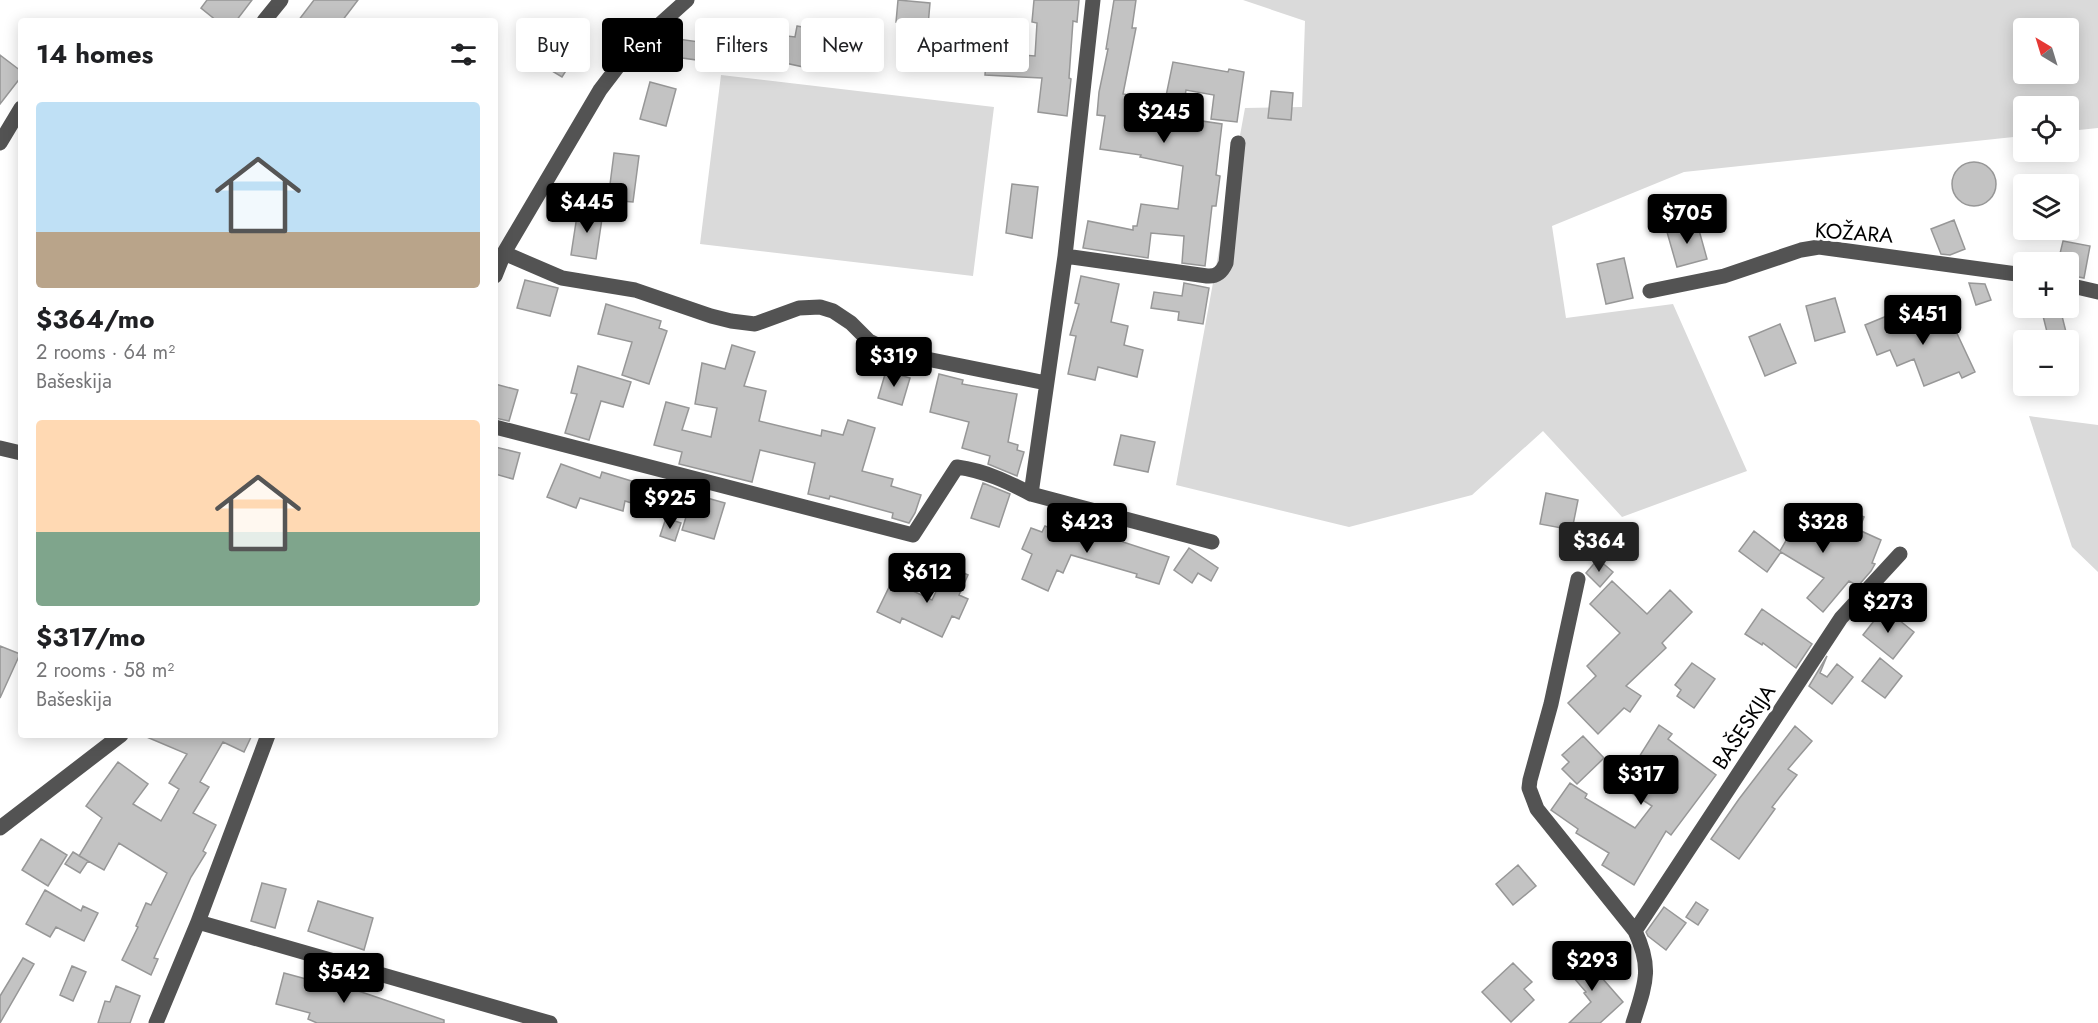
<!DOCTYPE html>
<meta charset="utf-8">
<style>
:root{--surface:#fff;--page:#f6f6f6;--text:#202124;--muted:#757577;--accent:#000}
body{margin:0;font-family:Jost,sans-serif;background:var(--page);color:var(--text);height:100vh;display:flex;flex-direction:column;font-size:22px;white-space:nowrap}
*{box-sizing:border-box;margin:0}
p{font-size:20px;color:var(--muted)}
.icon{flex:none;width:33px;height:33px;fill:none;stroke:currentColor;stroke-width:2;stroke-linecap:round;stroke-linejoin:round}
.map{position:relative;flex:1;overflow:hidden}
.sheet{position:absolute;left:18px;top:18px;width:480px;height:720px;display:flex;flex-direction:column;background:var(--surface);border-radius:6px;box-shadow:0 3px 15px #0003}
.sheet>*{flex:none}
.guide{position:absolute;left:516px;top:18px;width:570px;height:54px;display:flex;gap:12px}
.needle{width:39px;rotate:322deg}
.buttons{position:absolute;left:2013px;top:18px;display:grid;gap:12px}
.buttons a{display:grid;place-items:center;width:66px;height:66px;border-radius:6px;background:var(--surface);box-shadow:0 3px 15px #0003;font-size:30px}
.price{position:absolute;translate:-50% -51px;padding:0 14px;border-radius:6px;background:var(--accent);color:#fff;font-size:20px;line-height:39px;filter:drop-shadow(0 2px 3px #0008)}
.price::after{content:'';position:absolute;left:50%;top:36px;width:18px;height:14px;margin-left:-9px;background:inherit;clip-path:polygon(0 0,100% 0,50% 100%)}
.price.current{background:#222;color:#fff}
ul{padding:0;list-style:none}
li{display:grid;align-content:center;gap:12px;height:318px;padding:0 18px}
li span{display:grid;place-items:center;height:186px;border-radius:6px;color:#555}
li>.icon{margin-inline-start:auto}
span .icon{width:108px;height:108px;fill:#fffc;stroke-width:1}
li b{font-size:26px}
h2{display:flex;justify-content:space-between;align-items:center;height:72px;padding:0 18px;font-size:26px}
.chip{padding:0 21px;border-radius:6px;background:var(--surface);box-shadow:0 3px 15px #0003;font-size:21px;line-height:54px}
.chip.current{background:var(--accent);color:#fff}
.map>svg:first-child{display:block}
.green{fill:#dadada;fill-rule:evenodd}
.building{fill:#c3c3c3;stroke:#979797;stroke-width:1.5}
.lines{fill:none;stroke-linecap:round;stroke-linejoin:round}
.minor{stroke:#535353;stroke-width:15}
.labels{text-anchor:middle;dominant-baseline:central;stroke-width:6;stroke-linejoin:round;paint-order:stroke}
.street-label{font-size:21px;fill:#000;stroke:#fff}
</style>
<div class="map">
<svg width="2098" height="1023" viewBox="0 0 2098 1023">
<rect width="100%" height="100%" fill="#fff"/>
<!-- green -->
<path class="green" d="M1243,0H2098V128L2069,131L2068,106H2024L2023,136L1684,172L1552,226L1566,318L1673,304L1747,471L1622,517L1543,431L1472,495L1349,527L1176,485L1245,108L1302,107L1305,21ZM2024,28H2068V74H2024Z
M721,75L994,107L973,276L700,244Z
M2029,416L2098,425V572L2072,547Z"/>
<!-- building -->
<path class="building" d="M207,0H252L236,21H217L201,8Z
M314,0H358L342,21H298Z
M898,0L930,3L928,26L896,22Z
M1034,0H1079L1077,22L1073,21L1069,78L1071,79L1067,116L1038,112L1042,78L985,75L986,59L996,60L997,53L1035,56L1037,23L1032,22Z
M1114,0H1136L1132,28H1136L1123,94L1165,101L1173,62L1228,72L1229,69L1244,72L1237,122L1211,119L1214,95L1186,90L1182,118L1222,124L1216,175L1220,176L1216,206H1212L1205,266L1182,263L1184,236L1151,233L1148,258L1083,248L1088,221L1133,230V226H1137L1141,204L1178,209L1183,166L1140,157L1141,155L1100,149L1105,116L1097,115L1099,92L1108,49H1106Z
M797,26L830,32L822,71L771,60L770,70L675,57L678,39L728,46V40L742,41L744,31L795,37Z
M550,28L581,47L562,77L532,59Z
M0,55L21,71V77L0,104Z
M650,82L676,89L666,126L640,119Z
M1271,91L1293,93L1291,120L1268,118Z
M614,153L639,156L633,202L608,200Z
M1952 184a22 22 0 1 1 44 0a22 22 0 1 1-44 0Z
M1012,184L1038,187L1032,238L1006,233Z
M578,209L603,212L596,259L571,255Z
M1954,220L1965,249L1950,255L1941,254L1931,229Z
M1697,223L1707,259L1677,267L1667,232Z
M2063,241L2090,246L2084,278L2068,275V262H2058Z
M1624,258L1633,298L1606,304L1597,264Z
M1081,276L1119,284L1111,322L1128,326L1124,345L1143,350L1137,377L1098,367L1095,380L1068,374L1076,336L1070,335L1079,304L1075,303Z
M525,280L558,288L550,316L517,308Z
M1184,283L1209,288L1203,324L1178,320L1179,312L1151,308L1154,292L1182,296Z
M1969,283L1985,284L1991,300L1976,305Z
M1835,298L1845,332L1815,341L1806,306Z
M606,304L661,321L659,328L667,331L649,384L622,375L632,342L598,334Z
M2041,308H2060L2068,340H2049Z
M1946,310L1975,372L1962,378L1959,372L1924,386L1914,359L1897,366L1890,350L1877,355L1865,325L1894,313L1901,331Z
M1780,324L1796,363L1765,376L1749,337Z
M732,345L755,352L744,386L766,391L759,421L821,436L822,430L843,435L848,420L875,428L862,471L893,479L891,486L921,495L915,513L909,523L892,518L893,513L830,496L829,499L808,494L815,463L760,450L752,482L679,464L682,452L654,445L666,402L689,408L682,430L711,437L717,408L695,404L702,363L725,369Z
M578,366L631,382L623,407L601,401L589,440L565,433L577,394L571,393Z
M886,371L910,378L902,405L878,398Z
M939,374L963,380L962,384L1017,394L1008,442L1018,445L1017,450L1024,452L1017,476L988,464L990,456L962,448L969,422L930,412Z
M495,384L518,390L509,421L495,418Z
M1121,435L1155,442L1148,472L1114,465Z
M495,447L520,453L513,479L495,474Z
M561,464L600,478L602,472L661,490L654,510L625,501L623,511L580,498L576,508L547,497Z
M983,483L1010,494L999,527L971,518Z
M1546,493L1578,500L1572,530L1540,524Z
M693,494L725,503L714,539L682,530Z
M1838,506L1864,517L1859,530L1881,540L1872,563L1875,564L1871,571L1858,586L1849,581L1823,612L1807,598L1824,578L1781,552L1767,572L1739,551L1754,531L1780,551L1798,520L1825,536Z
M666,518L681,523L675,541L660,536Z
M1071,519L1089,527L1124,537L1123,542L1169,557L1159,584L1136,577L1137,574L1071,555L1063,573L1057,570L1048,591L1022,579L1032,554L1022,549L1031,528L1042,532L1045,526L1064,534Z
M1189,548L1218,568L1211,581L1198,573L1192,583L1174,570Z
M1598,559L1613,572L1600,587L1586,573Z
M948,566L968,575L959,595L968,599L959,619L952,616L942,637L902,618L900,623L877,612L892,581L932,600Z
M1612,581L1647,614L1670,590L1692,612L1662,643L1666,648L1626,686L1641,696L1630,712L1624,708L1598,734L1568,703L1596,676L1587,666L1620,633L1590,604Z
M1900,584L1912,594L1901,607L1887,600Z
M1884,608L1914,632L1893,659L1863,635Z
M1762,609L1812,644L1796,668L1763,643L1762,645L1745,634Z
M0,646L20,654L0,698Z
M1827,656L1820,673L1827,677L1837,664L1853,677L1832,704L1809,686Z
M1880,658L1902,676L1885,698L1862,681Z
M1692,663L1715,679L1694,708L1677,696L1681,690L1675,685Z
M1659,725L1672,734L1668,739L1716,775L1671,835L1666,831L1634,885L1602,865L1609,853L1576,833L1578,829L1551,810L1570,783L1587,794L1585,798L1635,828L1652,806L1621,786Z
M1795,726L1812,741L1788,769L1797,775L1772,807L1775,809L1739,859L1711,839L1739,799Z
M142,735H252L244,752L223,742L200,782L209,787L193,813L216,825L203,851L206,853L191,877L154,958L158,959L151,975L122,960L138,927L136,926L146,903L151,905L167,873L119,843L104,870L79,856L102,818L86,806L118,762L148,784L133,804L161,821L179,789L169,783L187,754Z
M1583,736L1604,758L1577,784L1562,769L1569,762L1562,755Z
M41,839L67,855L48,886L22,870Z
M73,852L88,861L80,873L65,864Z
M1518,865L1536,886L1513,905L1496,884Z
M262,883L286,889L275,928L251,921Z
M45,890L81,911L83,906L98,913L84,941L56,927L50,937L26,924Z
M318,901L373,918L364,950L308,931Z
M1696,902L1708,910L1698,925L1686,917Z
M1664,907L1686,923L1666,950L1648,936L1646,932Z
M1576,952L1600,979L1602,978L1623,1002L1600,1023H1569L1591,1002L1584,993L1586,992L1562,964Z
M23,958L34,964L0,1023V996Z
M1513,963L1532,982L1524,989L1534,1000L1511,1022L1482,992Z
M72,966L86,972L73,1001L60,995Z
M284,973L321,983L323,979L444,1020V1023H317L308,1019L310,1013L276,1004Z
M116,986L140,996L130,1023H98L105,1001L110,1002Z"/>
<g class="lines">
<!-- minor -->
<path class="minor" d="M264,21L281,0
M0,143L21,108
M504,253L562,278L635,290L711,316L731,321L755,324L799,308L820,307L833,311L851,323L869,341L892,352L1046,383
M1065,256L1207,276C1217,277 1222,272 1226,263L1238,143
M495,276L505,251L600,90L629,52L687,0
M2068,285L2098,292
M1650,291L1724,276L1801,250L1819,247L2024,275
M495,427L913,535L957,467C985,471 1006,481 1031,494L1065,256L1093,0
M0,448L21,453
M1031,494L1212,542
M1578,579L1551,704L1530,780L1529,788L1537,809L1635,931C1653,969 1645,985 1633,1023
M0,828L121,735
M198,922L550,1023
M1635,931L1841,618L1900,554
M156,1023L198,922L268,735"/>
</g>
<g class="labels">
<!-- street labels -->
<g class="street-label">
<text transform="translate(1854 233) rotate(4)">KOŽARA</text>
<text transform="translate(1744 727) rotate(-57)">BAŠESKIJA</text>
</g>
</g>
</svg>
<div class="buttons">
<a><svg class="needle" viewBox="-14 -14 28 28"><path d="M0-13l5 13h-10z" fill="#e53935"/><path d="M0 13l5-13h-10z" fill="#757577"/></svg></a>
<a><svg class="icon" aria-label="locate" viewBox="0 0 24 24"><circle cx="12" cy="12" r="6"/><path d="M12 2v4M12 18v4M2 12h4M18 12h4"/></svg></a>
<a><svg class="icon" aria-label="layers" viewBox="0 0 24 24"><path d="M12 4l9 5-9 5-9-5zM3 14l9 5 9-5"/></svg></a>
<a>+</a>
<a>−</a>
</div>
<b class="price" style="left:1164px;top:144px">$245</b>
<b class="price" style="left:587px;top:234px">$445</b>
<b class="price" style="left:1687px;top:245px">$705</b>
<b class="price" style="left:1923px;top:346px">$451</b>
<b class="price" style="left:894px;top:388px">$319</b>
<b class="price" style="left:670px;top:530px">$925</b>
<b class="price" style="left:1087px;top:554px">$423</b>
<b class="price" style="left:1823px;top:554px">$328</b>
<b class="price current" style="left:1599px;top:573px">$364</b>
<b class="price" style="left:927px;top:604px">$612</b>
<b class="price" style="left:1888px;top:634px">$273</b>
<b class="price" style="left:1641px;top:806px">$317</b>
<b class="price" style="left:1592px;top:992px">$293</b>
<b class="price" style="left:344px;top:1004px">$542</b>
<div class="guide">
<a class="chip">Buy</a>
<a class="chip current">Rent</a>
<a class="chip">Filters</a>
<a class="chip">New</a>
<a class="chip">Apartment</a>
</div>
<section class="sheet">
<h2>14 homes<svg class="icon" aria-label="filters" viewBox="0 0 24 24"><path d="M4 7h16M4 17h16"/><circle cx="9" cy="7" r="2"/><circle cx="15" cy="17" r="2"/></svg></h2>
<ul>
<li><span style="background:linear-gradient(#bfe0f5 70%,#b9a48a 0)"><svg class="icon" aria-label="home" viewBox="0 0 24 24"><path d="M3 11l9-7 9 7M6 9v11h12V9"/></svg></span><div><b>$364/mo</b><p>2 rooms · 64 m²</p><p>Bašeskija</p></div></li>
<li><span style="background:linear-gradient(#ffd9b3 60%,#7fa58c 0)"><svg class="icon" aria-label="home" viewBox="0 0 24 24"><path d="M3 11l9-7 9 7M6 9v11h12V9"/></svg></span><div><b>$317/mo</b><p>2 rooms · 58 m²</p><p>Bašeskija</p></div></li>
</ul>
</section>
</div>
